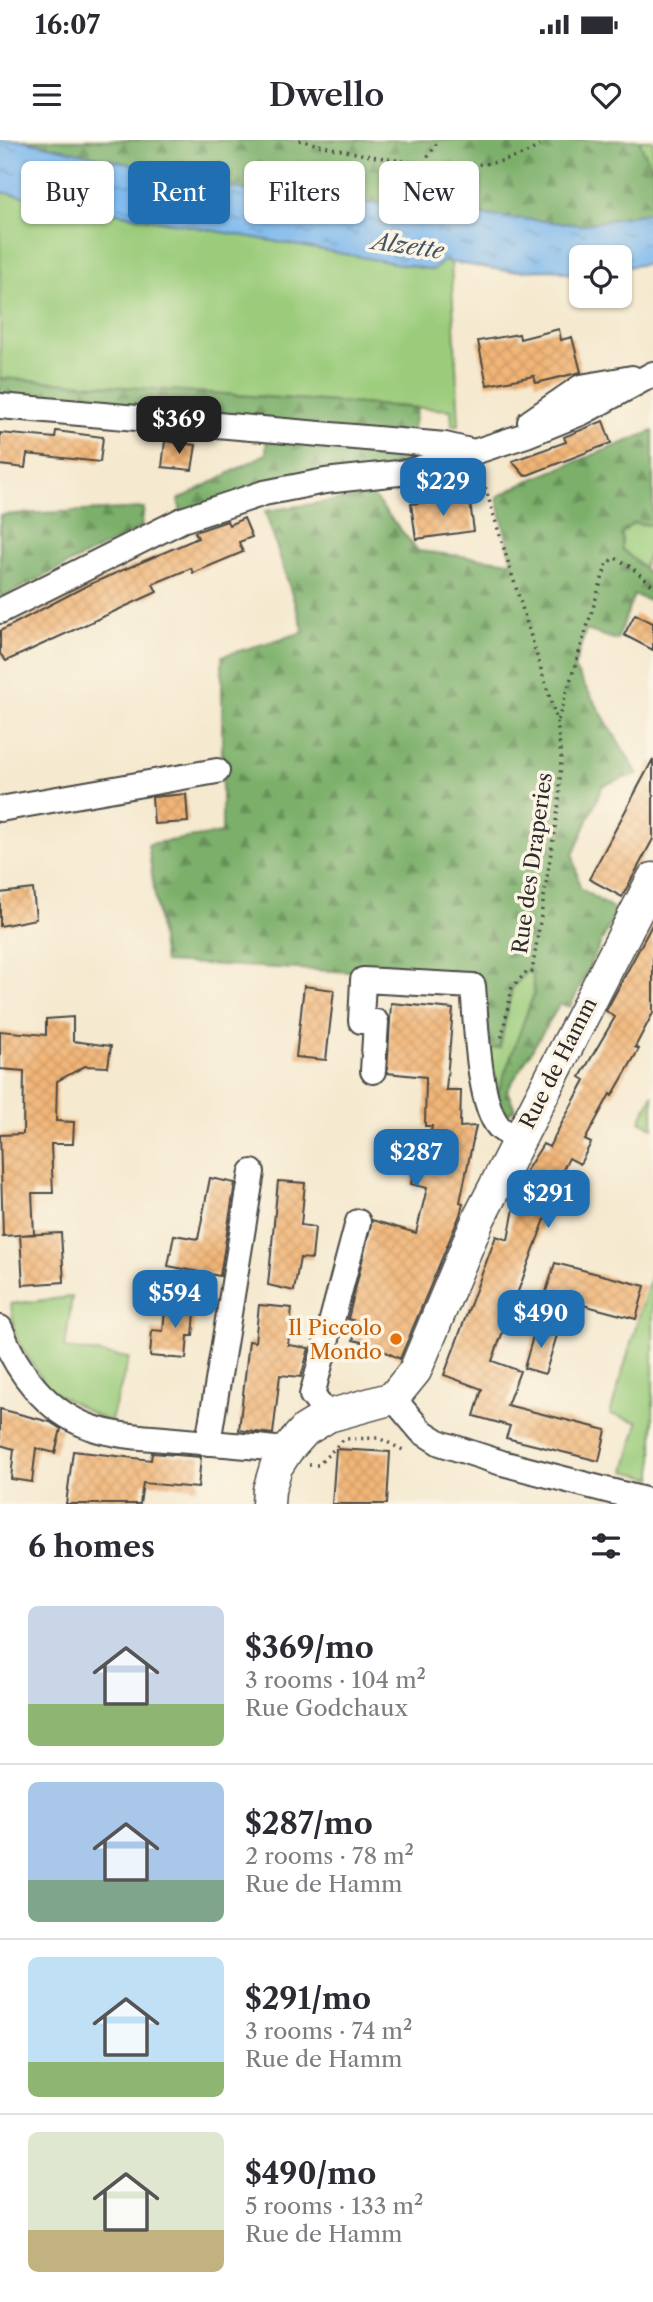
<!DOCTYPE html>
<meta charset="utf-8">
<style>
:root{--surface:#fff;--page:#f7f7f7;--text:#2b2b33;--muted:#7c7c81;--line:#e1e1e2;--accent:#1f6fb2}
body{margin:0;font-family:"Libre Caslon Text",serif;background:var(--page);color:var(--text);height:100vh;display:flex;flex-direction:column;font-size:26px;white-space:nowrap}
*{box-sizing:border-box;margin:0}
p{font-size:23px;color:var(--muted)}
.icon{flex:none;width:38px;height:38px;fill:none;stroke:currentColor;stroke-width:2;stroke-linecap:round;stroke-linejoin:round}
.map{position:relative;height:1364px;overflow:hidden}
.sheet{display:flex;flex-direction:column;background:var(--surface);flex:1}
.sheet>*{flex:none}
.hud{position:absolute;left:21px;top:21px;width:612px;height:63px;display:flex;gap:14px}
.fabs{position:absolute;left:569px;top:105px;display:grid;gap:14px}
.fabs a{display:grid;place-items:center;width:63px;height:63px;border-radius:10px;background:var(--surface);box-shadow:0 2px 5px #0004;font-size:35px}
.price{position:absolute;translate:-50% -60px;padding:0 16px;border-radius:14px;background:var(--accent);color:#fff;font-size:23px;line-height:46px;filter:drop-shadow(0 2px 4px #0008)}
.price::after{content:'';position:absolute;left:50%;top:42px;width:21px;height:16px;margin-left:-10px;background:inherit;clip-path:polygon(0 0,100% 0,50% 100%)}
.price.active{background:#222;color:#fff}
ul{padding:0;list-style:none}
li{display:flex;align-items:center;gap:21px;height:175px;padding:0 28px}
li+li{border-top:2px solid var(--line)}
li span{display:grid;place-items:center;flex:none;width:196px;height:140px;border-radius:10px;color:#555}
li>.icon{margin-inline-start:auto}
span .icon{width:84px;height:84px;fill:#fffc;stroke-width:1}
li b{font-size:30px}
h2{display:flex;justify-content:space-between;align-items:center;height:84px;padding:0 28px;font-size:30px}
.tag{padding:0 24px;border-radius:10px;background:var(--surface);box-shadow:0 2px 5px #0004;font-size:24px;line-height:63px}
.tag.active{background:var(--accent);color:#fff}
.status{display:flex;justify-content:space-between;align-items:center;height:49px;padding:0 35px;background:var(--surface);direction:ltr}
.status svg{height:19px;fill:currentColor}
header{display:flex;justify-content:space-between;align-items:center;height:91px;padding:0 28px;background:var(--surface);font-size:32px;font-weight:600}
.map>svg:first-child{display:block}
.green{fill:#9bcc7b;stroke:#637c53;stroke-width:2}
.forest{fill:url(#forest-firs);stroke:#546e4b;stroke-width:2}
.garden{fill:url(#garden-dots);stroke:#637c53;stroke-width:2}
.water{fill:url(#water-ripples);stroke:#53728c;stroke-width:2}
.building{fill:url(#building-cross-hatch)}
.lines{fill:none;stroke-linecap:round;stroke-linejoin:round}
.minor-casing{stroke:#494844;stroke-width:28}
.major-casing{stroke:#494844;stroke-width:35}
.path{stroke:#494844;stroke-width:3.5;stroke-dasharray:2 5;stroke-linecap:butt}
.minor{stroke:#fff;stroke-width:24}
.major{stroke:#fff;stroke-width:32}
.food-dot{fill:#e8710a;stroke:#fcf5e5;stroke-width:2.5}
.labels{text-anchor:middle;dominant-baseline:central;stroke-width:7;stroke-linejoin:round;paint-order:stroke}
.street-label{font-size:21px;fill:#2b2b2b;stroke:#fcf5e5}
.food-label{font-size:21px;fill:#c56008;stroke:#fcf5e5;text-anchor:end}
.water-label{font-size:23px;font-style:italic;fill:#435566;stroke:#fcf5e5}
</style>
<div class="status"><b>16:07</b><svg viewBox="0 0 49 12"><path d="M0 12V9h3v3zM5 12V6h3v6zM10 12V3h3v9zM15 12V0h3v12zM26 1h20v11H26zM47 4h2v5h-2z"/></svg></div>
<header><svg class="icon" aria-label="menu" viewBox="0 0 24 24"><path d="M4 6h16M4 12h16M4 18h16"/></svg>Dwello<svg class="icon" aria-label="heart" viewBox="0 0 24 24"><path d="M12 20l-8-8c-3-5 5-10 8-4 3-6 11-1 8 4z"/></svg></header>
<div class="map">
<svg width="653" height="1364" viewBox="0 0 653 1364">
<defs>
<pattern id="forest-firs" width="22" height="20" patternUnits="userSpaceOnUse" patternTransform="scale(1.75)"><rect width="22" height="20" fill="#7cb06b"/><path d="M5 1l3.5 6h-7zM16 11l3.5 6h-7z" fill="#668f58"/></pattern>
<pattern id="garden-dots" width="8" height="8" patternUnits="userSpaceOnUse" patternTransform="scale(1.75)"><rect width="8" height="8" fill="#9bcc7b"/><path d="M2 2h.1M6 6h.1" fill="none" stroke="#86af6a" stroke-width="1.8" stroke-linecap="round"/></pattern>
<pattern id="water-ripples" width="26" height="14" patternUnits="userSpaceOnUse" patternTransform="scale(1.75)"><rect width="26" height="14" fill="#7bb8ee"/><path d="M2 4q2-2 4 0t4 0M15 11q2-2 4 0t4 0" fill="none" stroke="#6596c1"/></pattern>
<pattern id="building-cross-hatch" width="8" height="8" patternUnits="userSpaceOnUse" patternTransform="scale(1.75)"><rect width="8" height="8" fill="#f1b577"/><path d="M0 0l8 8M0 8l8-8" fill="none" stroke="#cf9c67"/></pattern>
</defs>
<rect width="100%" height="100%" fill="#fcf5e5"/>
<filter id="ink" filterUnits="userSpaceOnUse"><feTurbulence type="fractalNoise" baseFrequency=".0143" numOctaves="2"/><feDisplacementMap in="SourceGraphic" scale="14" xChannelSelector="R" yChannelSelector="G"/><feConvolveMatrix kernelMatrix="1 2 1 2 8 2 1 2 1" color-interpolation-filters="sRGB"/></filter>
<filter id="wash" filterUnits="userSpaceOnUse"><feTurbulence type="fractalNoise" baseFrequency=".00686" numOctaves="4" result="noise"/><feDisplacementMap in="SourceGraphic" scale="28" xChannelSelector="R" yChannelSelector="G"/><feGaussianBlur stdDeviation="1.57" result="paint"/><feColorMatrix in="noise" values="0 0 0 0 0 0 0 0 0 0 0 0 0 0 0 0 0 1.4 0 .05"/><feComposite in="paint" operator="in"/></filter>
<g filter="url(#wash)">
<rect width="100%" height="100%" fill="#f5e9cf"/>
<!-- green -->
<path class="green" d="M641,0H653V31L640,3Z
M0,52L433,130L444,121L451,122L459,285H452L451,270L0,238Z
M633,383L653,385V406L643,428L622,409V393Z
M527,831L532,832L534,853L496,957L489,908H500L512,848Z
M653,1129V1338L625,1331L638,1282L610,1274Z
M72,1157L65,1208L129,1218L110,1283L48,1249L15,1197L11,1164Z"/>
<!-- forest -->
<path class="forest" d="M22,0H641L640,3L653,31V72L581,85L248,51Z
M0,238L417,268L406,325L181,372L178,360L266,314L267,291L0,266Z
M653,291V385L633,383L622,393V409L653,437V462L634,455L617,500L586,490L574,528L638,634L603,645L573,715L580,748L616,771L570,867L560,864L507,951L515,969L508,974L496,957L534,854L532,832L527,831L512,848L499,908H489L484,839L164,822L148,704L222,693V516L304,492L265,371L372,355L418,411L512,422L497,357L528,341Z
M144,368L141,388L0,458V375Z"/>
<!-- garden -->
<path class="garden" d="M653,954V988L640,981Z"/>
<!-- water -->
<path class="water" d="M0,0H22L248,51L581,85L653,72V123L620,128V117H581V134L573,135L556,130L507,131L444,121L433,130L0,52Z"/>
<g id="blocks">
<!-- building -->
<path class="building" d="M559,189L561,200L572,197L581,232L536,243L534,236L487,245L478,201L519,194L520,199Z
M603,281L611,303L525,336L512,321L566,302L564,297Z
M56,291L103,297L100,322L27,314L25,328L0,325V293L55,298Z
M165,301L196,305L192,330L162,327Z
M469,356L474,391L416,399L411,364Z
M244,378L252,397L239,402L243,412L193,433L191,428L153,444L157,452L6,521L0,514V491L88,445L198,398L195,392L227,381L229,385Z
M635,474L653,483V510L624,495Z
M653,619V699L622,757L589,739Z
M186,654L188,682L154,684L152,657Z
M33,749L36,779L0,786V753Z
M653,783V873L635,907L639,909L612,956L610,954L585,1000L591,1003L580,1024L569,1018L546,1062L551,1063L492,1221L520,1231L507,1265L606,1290L599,1321L506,1298L510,1286L474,1276L482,1249L444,1235L496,1096L508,1100L519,1042L543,1004L549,1007L585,940L580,937L615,877L606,871Z
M304,846L334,850L326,920L296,917Z
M391,863L453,869L446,950H461L460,987L476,986L460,1062L463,1063L460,1075L400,1219L370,1204L353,1200L359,1182L348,1179L372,1080L416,1093L427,1048L411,1044L415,1026L423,1028L432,986H425L426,937L387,933Z
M73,877V901L111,906L108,927L85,926L57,941L56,981L74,982L73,1004H51L53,1053H32L34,1094L3,1096L0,995L23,994L24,931L0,929V891L46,895V879Z
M210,1038L235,1043L220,1136L168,1126L174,1095L198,1099Z
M278,1041L305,1043L301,1085L315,1087L312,1119L300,1118L294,1151L268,1145Z
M61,1093L64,1142L23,1145L20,1095Z
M555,1123L645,1146L636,1179L545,1155Z
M166,1159L196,1161L193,1196H188L186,1219L150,1216L152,1190L163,1191Z
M259,1165L292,1168L288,1205L309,1208L301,1237L280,1235L273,1294L239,1290L249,1201L255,1202Z
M536,1186L558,1192L545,1234L524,1228Z
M0,1269L50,1282L61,1289L55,1313L36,1308L32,1342L11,1339L14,1309L0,1305Z
M336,1309L390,1312L387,1364H332Z
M73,1311L151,1320L152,1313L201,1317L198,1348L143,1343L140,1364H66Z"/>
</g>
</g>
<g filter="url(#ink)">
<use href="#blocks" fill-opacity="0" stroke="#494844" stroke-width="2"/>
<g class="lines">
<!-- minor casing -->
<g class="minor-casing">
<path id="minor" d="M0,266L445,305L474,312L526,295L583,272L653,234
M530,282L581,247L632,238
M0,471L182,380L264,353L325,341L408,332L470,313
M0,669L217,631
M373,931L376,882L361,881L363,840L473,846C476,879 478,964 499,987C503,992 513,995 519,998
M0,1188C16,1231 46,1271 90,1287C117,1297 147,1297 175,1300C212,1303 250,1306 287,1310
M393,1258L421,1291L440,1303L502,1323L653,1362
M328,1276L312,1255L358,1082
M208,1303L252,1032"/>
</g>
<!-- major casing -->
<g class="major-casing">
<path id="major" d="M268,1364L269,1350L276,1327L287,1310L305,1290L328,1276L393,1258L415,1231L479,1078L653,739"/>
</g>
<!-- path -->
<path class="path" d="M299,0C358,15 498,48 545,0
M424,23L439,0
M481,334L557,581L561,618L559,662L532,832L527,831L512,848L501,901
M558,580L607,423L615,418L631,427L653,446
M309,1325H318L344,1299L379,1298L403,1310L406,1307"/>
<!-- minor -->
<use href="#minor" class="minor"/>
<!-- major -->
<use href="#major" class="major"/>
</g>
</g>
<!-- markers -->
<circle class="food-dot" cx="396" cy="1199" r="7"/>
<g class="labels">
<!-- street labels -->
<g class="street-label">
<text transform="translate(532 723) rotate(-82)">Rue des Draperies</text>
<text transform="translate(558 923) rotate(-63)">Rue de Hamm</text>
</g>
<!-- food labels -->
<g class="food-label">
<text x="382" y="1187">Il Piccolo<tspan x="382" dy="24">Mondo</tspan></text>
</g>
<!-- water labels -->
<g class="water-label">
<text transform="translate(408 106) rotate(8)">Alzette</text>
</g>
</g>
</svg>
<div class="fabs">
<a><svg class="icon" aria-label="locate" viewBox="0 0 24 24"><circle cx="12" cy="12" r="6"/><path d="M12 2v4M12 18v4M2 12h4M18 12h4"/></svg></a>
</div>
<b class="price active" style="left:179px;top:316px">$369</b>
<b class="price" style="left:443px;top:378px">$229</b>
<b class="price" style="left:416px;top:1049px">$287</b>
<b class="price" style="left:548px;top:1090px">$291</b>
<b class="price" style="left:175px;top:1190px">$594</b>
<b class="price" style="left:541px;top:1210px">$490</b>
<div class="hud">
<a class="tag">Buy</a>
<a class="tag active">Rent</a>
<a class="tag">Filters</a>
<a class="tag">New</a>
</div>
</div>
<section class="sheet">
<h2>6 homes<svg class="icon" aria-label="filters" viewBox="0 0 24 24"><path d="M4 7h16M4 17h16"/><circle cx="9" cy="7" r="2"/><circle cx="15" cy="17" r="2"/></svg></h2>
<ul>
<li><span style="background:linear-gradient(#c9d6e8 70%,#8fb573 0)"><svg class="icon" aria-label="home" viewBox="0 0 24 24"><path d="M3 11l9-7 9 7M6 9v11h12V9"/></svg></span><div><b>$369/mo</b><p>3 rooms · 104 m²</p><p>Rue Godchaux</p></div></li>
<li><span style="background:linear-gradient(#a9c7e8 70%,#7fa58c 0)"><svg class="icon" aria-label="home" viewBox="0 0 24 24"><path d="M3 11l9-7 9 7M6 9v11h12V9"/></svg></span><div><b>$287/mo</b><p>2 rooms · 78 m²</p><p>Rue de Hamm</p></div></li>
<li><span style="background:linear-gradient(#bfe0f5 75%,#8fb573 0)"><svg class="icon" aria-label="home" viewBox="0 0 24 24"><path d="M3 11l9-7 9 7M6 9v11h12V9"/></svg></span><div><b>$291/mo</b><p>3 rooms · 74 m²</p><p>Rue de Hamm</p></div></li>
<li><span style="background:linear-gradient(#dfe7d0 70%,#c2b280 0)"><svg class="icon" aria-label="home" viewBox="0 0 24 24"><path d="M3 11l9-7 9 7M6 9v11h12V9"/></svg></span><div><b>$490/mo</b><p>5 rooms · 133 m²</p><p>Rue de Hamm</p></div></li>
</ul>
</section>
